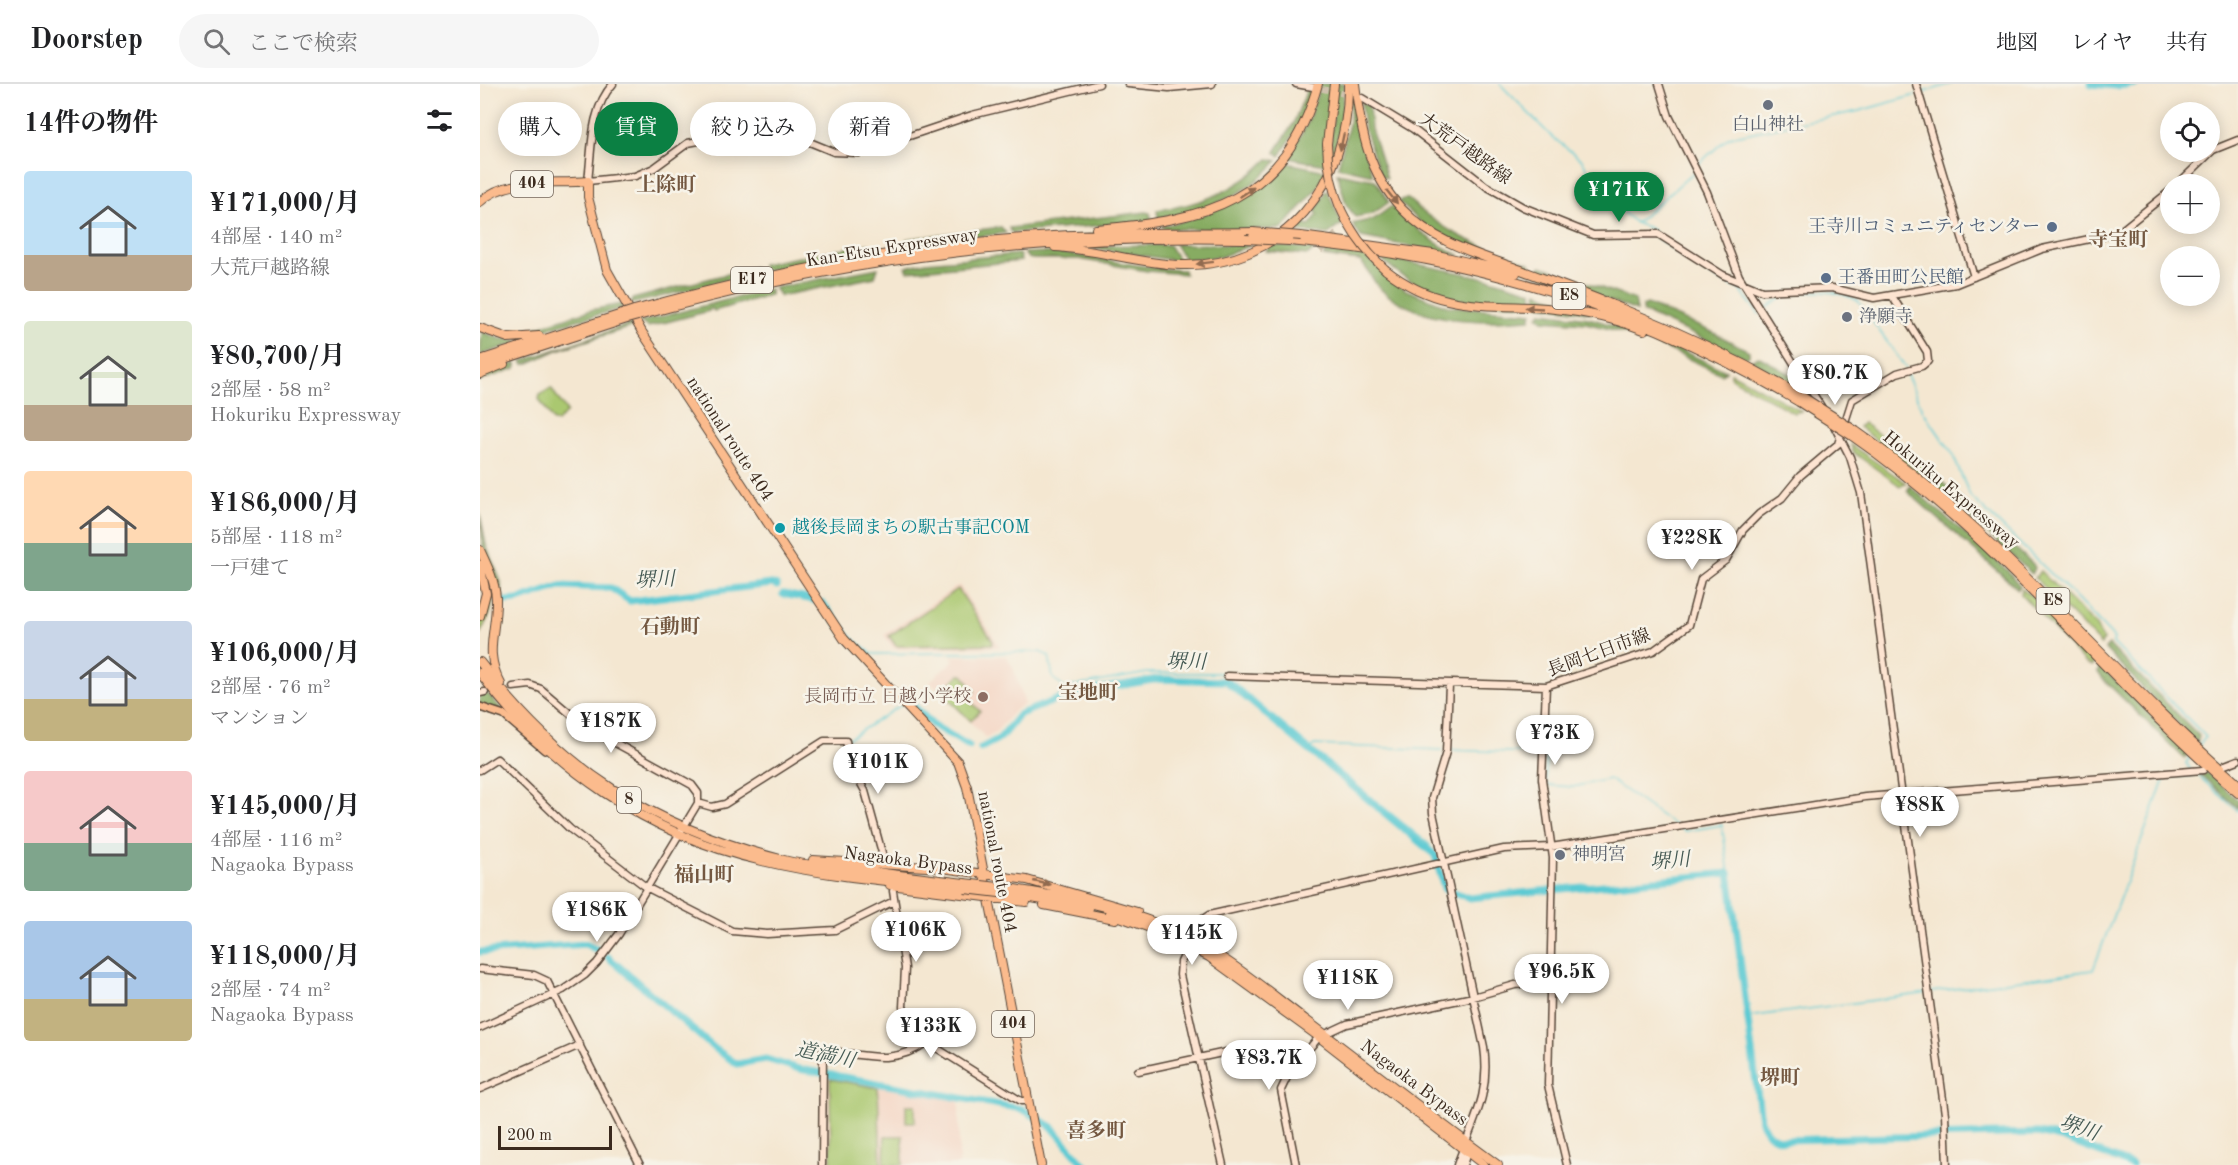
<!DOCTYPE html>
<html lang="ja">
<meta charset="utf-8">
<style>
:root{--surface:#fff;--page:#f6f6f6;--text:#202124;--muted:#757577;--line:#e0e0e0;--accent:#0b8043}
body{margin:0;font-family:"Old Standard TT","Noto Serif JP",serif;background:var(--page);color:var(--text);height:100vh;display:flex;flex-direction:column;font-size:22px;white-space:nowrap}
*{box-sizing:border-box;margin:0}
p{font-size:20px;color:var(--muted)}
.icon{flex:none;width:33px;height:33px;fill:none;stroke:currentColor;stroke-width:2;stroke-linecap:round;stroke-linejoin:round}
.map{position:relative;flex:1;overflow:hidden}
.drawer{display:flex;flex-direction:column;background:var(--surface);width:480px}
.drawer>*{flex:none}
.top-card{position:absolute;left:18px;top:18px;width:570px;height:54px;display:flex;gap:12px}
.controls{position:absolute;left:1680px;top:18px;display:grid;gap:12px}
.controls a{display:grid;place-items:center;width:60px;height:60px;border-radius:50%;background:var(--surface);box-shadow:0 3px 15px #0003;font-size:30px}
.scale{position:absolute;left:18px;bottom:15px;width:114px;box-sizing:border-box;padding-left:6px;border:3px solid #3b2a1e;border-top:0;font-size:16px;line-height:21px;white-space:nowrap;color:#3b2a1e;-webkit-text-stroke:4px #f7f3e8;paint-order:stroke}
.price{position:absolute;translate:-50% -51px;padding:0 14px;border-radius:21px;background:#fff;color:#222;font-size:20px;line-height:39px;filter:drop-shadow(0 2px 3px #0008)}
.price::after{content:'';position:absolute;left:50%;top:36px;width:18px;height:14px;margin-left:-9px;background:inherit;clip-path:polygon(0 0,100% 0,50% 100%)}
.price.on{background:var(--accent);color:#fff}
ul{padding:0;list-style:none}
li{display:flex;align-items:center;gap:18px;height:150px;padding:0 24px}
li span{display:grid;place-items:center;flex:none;width:168px;height:120px;border-radius:6px;color:#555}
li>.icon{margin-inline-start:auto}
span .icon{width:72px;height:72px;fill:#fffc;stroke-width:1}
li b{font-size:26px}
h2{display:flex;justify-content:space-between;align-items:center;height:72px;padding:0 24px;font-size:26px}
.chip{padding:0 21px;border-radius:27px;background:var(--surface);box-shadow:0 3px 15px #0003;font-size:21px;line-height:54px}
.chip.on{background:var(--accent);color:#fff}
header{display:flex;align-items:center;gap:36px;box-sizing:border-box;height:84px;padding:0 30px;background:var(--surface);border-bottom:2px solid var(--line)}
header strong{font-size:28px}
nav{display:flex;gap:33px;margin-inline-start:auto;font-size:21px}
.search{width:420px;height:54px;background:var(--page);display:flex;align-items:center;gap:15px;box-sizing:border-box;padding:0 21px;border-radius:33px;color:var(--muted);font-size:22px}
main{display:flex;flex:1;min-height:0}
.map>svg:first-child{display:block}
.built{fill:#f4d3c1}
.green{fill:#aac870;stroke:#727947;stroke-width:1.5}
.forest{fill:#87ac62;stroke:#616b40;stroke-width:1.5}
.lines{fill:none;stroke-linecap:round;stroke-linejoin:round}
.stream{stroke:#5dcad3;stroke-width:1.5}
.river{stroke:#5dcad3;stroke-width:7}
.secondary-tunnel{stroke:#cfc1ad;stroke-width:6;stroke-dasharray:6 3;stroke-linecap:butt}
.secondary-casing{stroke:#574639;stroke-width:9}
.primary-casing{stroke:#574639;stroke-width:10}
.highway-casing{stroke:#574639;stroke-width:10}
.secondary{stroke:#fde4d1;stroke-width:6}
.primary{stroke:#fbbb8d;stroke-width:7}
.highway{stroke:#fbbb8d;stroke-width:8}
.highway-bridge-casing{stroke:#574639;stroke-width:10;stroke-linecap:butt}
.highway-bridge{stroke:#fbbb8d;stroke-width:8}
.oneway{fill:#916b50}
.worship-dot{fill:#6b7280;stroke:#f7f3e8;stroke-width:2}
.service-dot{fill:#5c6f8a;stroke:#f7f3e8;stroke-width:2}
.culture-dot{fill:#0f9aa8;stroke:#f7f3e8;stroke-width:2}
.education-dot{fill:#8d6e63;stroke:#f7f3e8;stroke-width:2}
.labels{text-anchor:middle;dominant-baseline:central;stroke-width:5;stroke-linejoin:round;paint-order:stroke}
.shield{fill:#f7f3e8;stroke:#73665b;stroke-width:1.5}
.shield-label{font-size:16px;font-weight:bold;fill:#3b2a1e}
.worship-label{font-size:18px;fill:#5b616d;stroke:#f7f3e8;text-anchor:start}
.street-label{font-size:18px;fill:#3b2a1e;stroke:#f7f3e8}
.service-label{font-size:18px;fill:#4e5e75;stroke:#f7f3e8;text-anchor:end}
.culture-label{font-size:18px;fill:#0d838f;stroke:#f7f3e8;text-anchor:start}
.education-label{font-size:18px;fill:#785e54;stroke:#f7f3e8;text-anchor:end}
.neighbourhood-label{font-size:20px;font-weight:bold;fill:#745841;stroke:#f7f3e8}
.water-label{font-size:20px;font-style:italic;fill:#455a54;stroke:#f7f3e8}
</style>
<header>
<strong>Doorstep</strong>
<div class="search"><svg class="icon" aria-label="search" viewBox="0 0 24 24"><circle cx="10" cy="10" r="6"/><path d="M15 15l6 6"/></svg>ここで検索</div>
<nav><a>地図</a><a>レイヤ</a><a>共有</a></nav>
</header>
<main>
<section class="drawer">
<h2>14件の物件<svg class="icon" aria-label="filters" viewBox="0 0 24 24"><path d="M4 7h16M4 17h16"/><circle cx="9" cy="7" r="2"/><circle cx="15" cy="17" r="2"/></svg></h2>
<ul>
<li><span style="background:linear-gradient(#bfe0f5 70%,#b9a48a 0)"><svg class="icon" aria-label="home" viewBox="0 0 24 24"><path d="M3 11l9-7 9 7M6 9v11h12V9"/></svg></span><div><b>¥171,000/月</b><p>4部屋 · 140 m²</p><p>大荒戸越路線</p></div></li>
<li><span style="background:linear-gradient(#dfe7d0 70%,#b9a48a 0)"><svg class="icon" aria-label="home" viewBox="0 0 24 24"><path d="M3 11l9-7 9 7M6 9v11h12V9"/></svg></span><div><b>¥80,700/月</b><p>2部屋 · 58 m²</p><p>Hokuriku Expressway</p></div></li>
<li><span style="background:linear-gradient(#ffd9b3 60%,#7fa58c 0)"><svg class="icon" aria-label="home" viewBox="0 0 24 24"><path d="M3 11l9-7 9 7M6 9v11h12V9"/></svg></span><div><b>¥186,000/月</b><p>5部屋 · 118 m²</p><p>一戸建て</p></div></li>
<li><span style="background:linear-gradient(#c9d6e8 65%,#c2b280 0)"><svg class="icon" aria-label="home" viewBox="0 0 24 24"><path d="M3 11l9-7 9 7M6 9v11h12V9"/></svg></span><div><b>¥106,000/月</b><p>2部屋 · 76 m²</p><p>マンション</p></div></li>
<li><span style="background:linear-gradient(#f6c9c9 60%,#7fa58c 0)"><svg class="icon" aria-label="home" viewBox="0 0 24 24"><path d="M3 11l9-7 9 7M6 9v11h12V9"/></svg></span><div><b>¥145,000/月</b><p>4部屋 · 116 m²</p><p>Nagaoka Bypass</p></div></li>
<li><span style="background:linear-gradient(#a9c7e8 65%,#c2b280 0)"><svg class="icon" aria-label="home" viewBox="0 0 24 24"><path d="M3 11l9-7 9 7M6 9v11h12V9"/></svg></span><div><b>¥118,000/月</b><p>2部屋 · 74 m²</p><p>Nagaoka Bypass</p></div></li>
</ul>
</section>
<div class="map">
<svg width="1758" height="1081" viewBox="0 0 1758 1081">
<rect width="100%" height="100%" fill="#f7f3e8"/>
<filter id="ink" filterUnits="userSpaceOnUse"><feTurbulence type="fractalNoise" baseFrequency=".0167" numOctaves="2"/><feDisplacementMap in="SourceGraphic" scale="12" xChannelSelector="R" yChannelSelector="G"/><feConvolveMatrix kernelMatrix="1 2 1 2 8 2 1 2 1" color-interpolation-filters="sRGB"/></filter>
<filter id="wash" filterUnits="userSpaceOnUse"><feTurbulence type="fractalNoise" baseFrequency=".008" numOctaves="4" result="noise"/><feDisplacementMap in="SourceGraphic" scale="24" xChannelSelector="R" yChannelSelector="G"/><feGaussianBlur stdDeviation="1.35" result="paint"/><feColorMatrix in="noise" values="0 0 0 0 0 0 0 0 0 0 0 0 0 0 0 0 0 1.4 0 .05"/><feComposite in="paint" operator="in"/></filter>
<g filter="url(#wash)">
<rect width="100%" height="100%" fill="#f4e7d1"/>
<!-- built -->
<path class="built" d="M479,501L519,561L518,563L414,565L404,551Z
M471,572H526L533,583L545,620L536,625L515,649L506,654L450,597L474,576Z
M346,992L479,1014V1081H347Z"/>
<!-- green -->
<path class="green" d="M1251,289L1321,327L1314,329L1251,294Z
M71,304L87,328L77,338L73,337L59,315L60,311Z
M1383,339L1445,383L1441,390L1379,343Z
M1371,361L1426,399L1420,402L1416,399L1373,368Z
M1560,487L1615,541L1623,555L1621,561L1555,494Z
M478,505L513,557L512,560L416,562L409,552Z
M1542,505L1558,517L1615,577L1612,582L1605,579L1541,510Z
M9,514L13,515L10,530L0,550V534Z
M479,591H483L495,607L488,615L500,627L491,637L461,608Z
M350,995L398,1004L401,1081H351Z
M426,1021H435V1038H426Z
M405,1052H423V1081H404Z"/>
<!-- forest -->
<path class="forest" d="M841,0H850L845,81L808,74L827,40Z
M856,0H864L862,34L852,78L851,54Z
M828,4L834,6L822,37L800,72L795,68L813,40Z
M871,12L874,13L882,61L893,91L858,83L869,40Z
M881,18L889,22L891,45L907,94L901,92L884,44Z
M788,75L797,77C766,113 724,127 678,134L677,126C720,121 757,107 788,75Z
M803,78L846,87L837,105L802,145H684L682,142C730,132 770,115 803,78Z
M857,89L895,96L909,118L892,130L875,133L866,120Z
M847,106L862,140L848,150L813,147L825,140L829,142L838,130L835,127Z
M923,115H928C968,152 1000,162 1050,179L1053,189L1003,171L947,144L919,118Z
M912,122C934,143 953,160 981,172L881,153L872,140L894,135Z
M666,128L670,129L672,137L532,149L529,144Z
M521,143L526,149L424,162L427,155Z
M388,160L395,167L283,187L282,180Z
M695,160L772,161L740,173L705,176Z
M689,161L699,177L600,162Z
M790,161L835,165L828,171L786,167Z
M848,167L884,171L926,206L967,222L1052,229L1050,235C1003,239 945,240 905,209C892,199 890,186 880,177L843,172Z
M544,169C599,165 650,185 704,186L705,190L667,187L599,175H553L548,174Z
M539,170L541,177L428,187L426,183L446,178Z
M898,172L1010,195L1052,207L1053,221C988,218 948,219 898,172Z
M1061,182L1155,216L1157,227L1057,190Z
M273,183L279,188L151,220L153,215Z
M398,184L395,193L300,212L294,204Z
M290,205V211L234,227L231,224L229,227L168,243L160,238Z
M1057,208L1113,229L1058,221Z
M141,220L143,224L42,251V248L111,226Z
M1167,220L1232,248L1269,267V272L1266,274L1163,228V222Z
M1061,228L1109,234L1159,249L1158,252L1106,239L1063,236L1058,232Z
M153,239L154,242L77,266L49,279L44,280L42,277Z
M2,248L21,255L37,256V259L0,271Z
M1168,251L1246,287L1241,290L1168,256Z
M1278,272L1317,294L1323,307L1271,276Z
M36,279V284L0,297V293Z
M1449,390H1453L1553,480L1555,484L1552,490L1445,392Z
M1430,402L1528,487L1540,502L1538,505L1427,407Z
M0,429L6,461L21,498L22,516L19,515L3,462Z
M1629,561L1719,652L1717,659L1625,565Z
M1620,581L1708,670L1704,674L1622,594L1618,588Z
M8,610L24,628H23L0,621V611Z
M1727,689L1758,716V724L1721,691Z"/>
<g class="lines">
<!-- stream -->
<path class="stream" d="M1020,0L1071,52L1102,76L1122,111L1156,139L1172,145L1174,148
M1441,9L1471,0
M1217,81L1249,53L1379,27L1436,11
M1157,138L1214,88
M1176,153L1226,189L1259,205L1279,230
M1283,227C1290,222 1299,214 1307,212C1326,205 1361,206 1378,217L1426,284
M1426,289L1443,327L1472,369L1490,412L1584,502L1634,554L1633,559L1726,653L1719,661
M388,570L560,568L569,572L573,594L584,604L667,589H741L744,591
M748,594L831,664L834,661L962,666
M428,617H429
M368,655L421,621
M831,664L950,761
M967,666L1061,669
M1066,670V701L1093,703L1129,695L1196,742
M1710,685L1706,679L1712,670
M1714,688L1758,727
M1200,744L1206,747L1242,741L1249,789
M1452,908L1613,886L1685,693L1717,691
M1267,933L1448,909"/>
<!-- river -->
<path class="river" d="M1611,0L1636,2L1656,0
M303,510L334,516
M25,517L38,516L80,502L131,504L150,517L292,500L297,502
M343,519L371,556L388,570
M429,617L453,641L489,662
M501,664L520,654L540,630L594,609L678,595L746,597L955,771L964,804L989,814L1249,789L1281,1037C1285,1048 1291,1054 1303,1056L1558,1049L1581,1054L1652,1081
M0,868L105,860L120,867
M128,873L234,964L257,980L286,975L319,985L542,1025L571,1042L605,1081"/>
</g>
</g>
<g filter="url(#ink)">
<g class="lines">
<!-- secondary-tunnel -->
<path class="secondary-tunnel" d="M833,3L870,11
M840,167L858,148"/>
<!-- secondary casing -->
<g class="secondary-casing">
<path id="secondary" d="M133,0C110,25 112,65 108,97L155,92L174,84L208,59L286,44L305,48L354,68L379,69L492,31L619,0
M648,0L689,4L732,0
M816,0L833,3
M1179,0L1189,32L1227,108L1259,192L1342,324
M1436,0L1494,193
M882,14L933,45L1006,102L1043,123L1113,151L1178,150L1243,191L1282,207L1352,204L1394,214L1476,200L1562,165L1638,149L1690,107
M1698,100L1733,66L1758,56
M1353,340L1370,373L1381,409L1465,1030L1467,1081
M747,592L1066,602L1173,567L1209,541L1221,495L1246,476L1263,446L1279,430L1302,414L1320,392L1358,360L1372,316L1417,289L1442,282L1448,277L1447,268L1412,212
M969,601L966,668L952,714L953,729L1004,963C1011,1012 992,1038 977,1081
M1066,602L1062,695L1073,774L1068,1001L1087,1081
M0,609L5,608
M1745,681L1758,676
M0,686L17,675L90,745L166,803L252,847L287,850L355,846L414,817
M218,719L232,723L245,720L344,657H366L371,681L385,707L404,776
M413,807L425,884L423,923L434,946L447,958
M712,856L723,835L729,831L1024,765L1071,763L1385,713L1723,686
M709,861L701,878L700,891L743,1081
M0,885L54,891L67,897L160,1081
M0,944L83,906L105,891L117,879L139,850L218,719V709L212,701L119,650L94,633L61,605L50,601L33,603
M658,987L765,964L787,969L810,987
M0,1005L100,961
M342,1081L343,966C384,970 412,983 447,958L541,1017H548
M816,1081L801,1006L810,987L839,953L867,940L993,913L1035,901L1071,897
M983,1081L988,1065"/>
</g>
<!-- primary casing -->
<g class="primary-casing">
<path id="primary" d="M0,623L24,631L65,666"/>
</g>
<!-- highway casing -->
<g class="highway-casing">
<path id="highway" d="M875,0C881,47 888,89 922,125C952,157 993,169 1033,183C1070,197 1107,210 1143,225C1205,250 1265,279 1323,313
M847,60L854,0
M0,118C27,92 74,101 108,97V113L127,186L162,248L364,555L478,678L487,703L561,1081
M616,145C726,136 805,118 838,0
M821,152L953,170L1036,189
M809,157C990,172 1163,225 1319,318
M575,163C617,165 659,180 701,181C805,184 870,98 868,0
M906,186C953,223 994,221 1051,223C1088,225 1128,232 1164,246
M154,226C291,188 431,160 573,152C640,148 706,149 773,148
M158,232C356,176 559,150 765,155
M0,244L28,254L59,252
M0,276L145,229
M0,283L147,235
M0,290L24,280
M1376,347C1521,448 1625,585 1758,700
M1372,352C1521,455 1623,593 1758,709
M0,466C7,481 15,497 16,514C17,548 3,567 21,600
M0,481L6,509L0,532
M0,578C82,687 173,743 304,776C323,781 343,782 363,784C403,789 444,794 484,799
M0,589C69,683 168,751 282,777C348,793 418,798 485,805
M333,776L462,784L547,796L657,828
M410,801L546,818
M527,804C581,812 635,822 686,843C738,865 781,902 826,936C890,984 953,1034 1018,1081
M528,810L609,824
M564,821L635,835
M629,829L681,848L729,873L839,953L1004,1081"/>
</g>
<!-- secondary -->
<use href="#secondary" class="secondary"/>
<!-- primary -->
<use href="#primary" class="primary"/>
<!-- highway -->
<use href="#highway" class="highway"/>
<!-- highway-bridge casing -->
<g class="highway-bridge-casing">
<path id="highway-bridge" d="M847,60C848,111 869,153 906,186
M773,148L821,152
M765,155L809,157
M145,229L154,226
M147,235L158,232
M1323,313L1376,347
M1319,318L1372,352
M484,799L527,804
M485,805L528,810"/>
</g>
<!-- highway-bridge -->
<use href="#highway-bridge" class="highway-bridge"/>
</g>
<!-- one-way arrows -->
<defs><path id="oneway-solid" d="M-6-.8H1V-3.2L6.5 0L1 3.2V.8H-6Z" transform="scale(1.5)"/></defs>
<g class="oneway">
<use href="#oneway-solid" transform="translate(862 58) rotate(102)"/>
<use href="#oneway-solid" transform="translate(767 108) rotate(-34)"/>
<use href="#oneway-solid" transform="translate(912 113) rotate(51)"/>
<use href="#oneway-solid" transform="translate(725 179) rotate(173)"/>
<use href="#oneway-solid" transform="translate(1054 224) rotate(-177)"/>
<use href="#oneway-solid" transform="translate(562 799) rotate(13)"/>
</g>
</g>
<!-- markers -->
<g class="worship-dot">
<circle cx="1288" cy="21" r="6"/>
<circle cx="1367" cy="233" r="6"/>
<circle cx="1080" cy="771" r="6"/>
</g>
<g class="service-dot">
<circle cx="1572" cy="143" r="6"/>
<circle cx="1346" cy="194" r="6"/>
</g>
<circle class="culture-dot" cx="300" cy="444" r="6"/>
<circle class="education-dot" cx="503" cy="613" r="6"/>
<g class="labels">
<!-- shield labels -->
<g class="shield">
<rect x="31" y="87" width="42" height="26" rx="4.5"/>
<rect x="251" y="183" width="42" height="26" rx="4.5"/>
<rect x="1072.5" y="199" width="33" height="26" rx="4.5"/>
<rect x="1556.5" y="504" width="33" height="26" rx="4.5"/>
<rect x="137" y="703" width="24" height="26" rx="4.5"/>
<rect x="512" y="927" width="42" height="26" rx="4.5"/>
</g>
<g class="shield-label">
<text x="52" y="100">404</text>
<text x="272" y="196">E17</text>
<text x="1089" y="212">E8</text>
<text x="1573" y="517">E8</text>
<text x="149" y="716">8</text>
<text x="533" y="940">404</text>
</g>
<!-- worship labels -->
<g class="worship-label">
<text x="1288" y="41" text-anchor="middle">白山神社</text>
<text x="1379" y="233">浄願寺</text>
<text x="1092" y="771">神明宮</text>
</g>
<!-- street labels -->
<g class="street-label">
<text transform="translate(985 65) rotate(36)">大荒戸越路線</text>
<text transform="translate(412 164) rotate(-9)">Kan-Etsu Expressway</text>
<text transform="translate(250 355) rotate(57)">national route 404</text>
<text transform="translate(1471 406) rotate(40)">Hokuriku Expressway</text>
<text transform="translate(1119 569) rotate(-20)">長岡七日市線</text>
<text transform="translate(428 777) rotate(7)">Nagaoka Bypass</text>
<text transform="translate(517 778) rotate(79)">national route 404</text>
<text transform="translate(934 999) rotate(37)">Nagaoka Bypass</text>
</g>
<!-- service labels -->
<g class="service-label">
<text x="1560" y="143">王寺川コミュニティセンター</text>
<text x="1358" y="194" text-anchor="start">王番田町公民館</text>
</g>
<!-- culture labels -->
<g class="culture-label">
<text x="312" y="444">越後長岡まちの駅古事記COM</text>
</g>
<!-- education labels -->
<g class="education-label">
<text x="491" y="613">長岡市立 日越小学校</text>
</g>
<!-- neighbourhood labels -->
<g class="neighbourhood-label">
<text x="186" y="102">上除町</text>
<text x="1638" y="157">寺宝町</text>
<text x="190" y="544">石動町</text>
<text x="608" y="610">宝地町</text>
<text x="224" y="792">福山町</text>
<text x="1300" y="995">堺町</text>
<text x="616" y="1048">喜多町</text>
</g>
<!-- water labels -->
<g class="water-label">
<text transform="translate(175 497) rotate(-3)">堺川</text>
<text transform="translate(706 579) rotate(1)">堺川</text>
<text transform="translate(1190 778) rotate(-5)">堺川</text>
<text transform="translate(345 972) rotate(12)">道満川</text>
<text transform="translate(1599 1045) rotate(19)">堺川</text>
</g>
</g>
</svg>
<div class="controls">
<a><svg class="icon" aria-label="locate" viewBox="0 0 24 24"><circle cx="12" cy="12" r="6"/><path d="M12 2v4M12 18v4M2 12h4M18 12h4"/></svg></a>
<a>+</a>
<a>−</a>
</div>
<div class="scale">200 m</div>
<b class="price on" style="left:1139px;top:139px">¥171K</b>
<b class="price" style="left:1355px;top:322px">¥80.7K</b>
<b class="price" style="left:1212px;top:487px">¥228K</b>
<b class="price" style="left:131px;top:670px">¥187K</b>
<b class="price" style="left:1075px;top:682px">¥73K</b>
<b class="price" style="left:398px;top:711px">¥101K</b>
<b class="price" style="left:1440px;top:754px">¥88K</b>
<b class="price" style="left:117px;top:859px">¥186K</b>
<b class="price" style="left:436px;top:879px">¥106K</b>
<b class="price" style="left:712px;top:882px">¥145K</b>
<b class="price" style="left:1082px;top:921px">¥96.5K</b>
<b class="price" style="left:868px;top:927px">¥118K</b>
<b class="price" style="left:451px;top:975px">¥133K</b>
<b class="price" style="left:789px;top:1007px">¥83.7K</b>
<div class="top-card">
<a class="chip">購入</a>
<a class="chip on">賃貸</a>
<a class="chip">絞り込み</a>
<a class="chip">新着</a>
</div>
</div>
</main>
